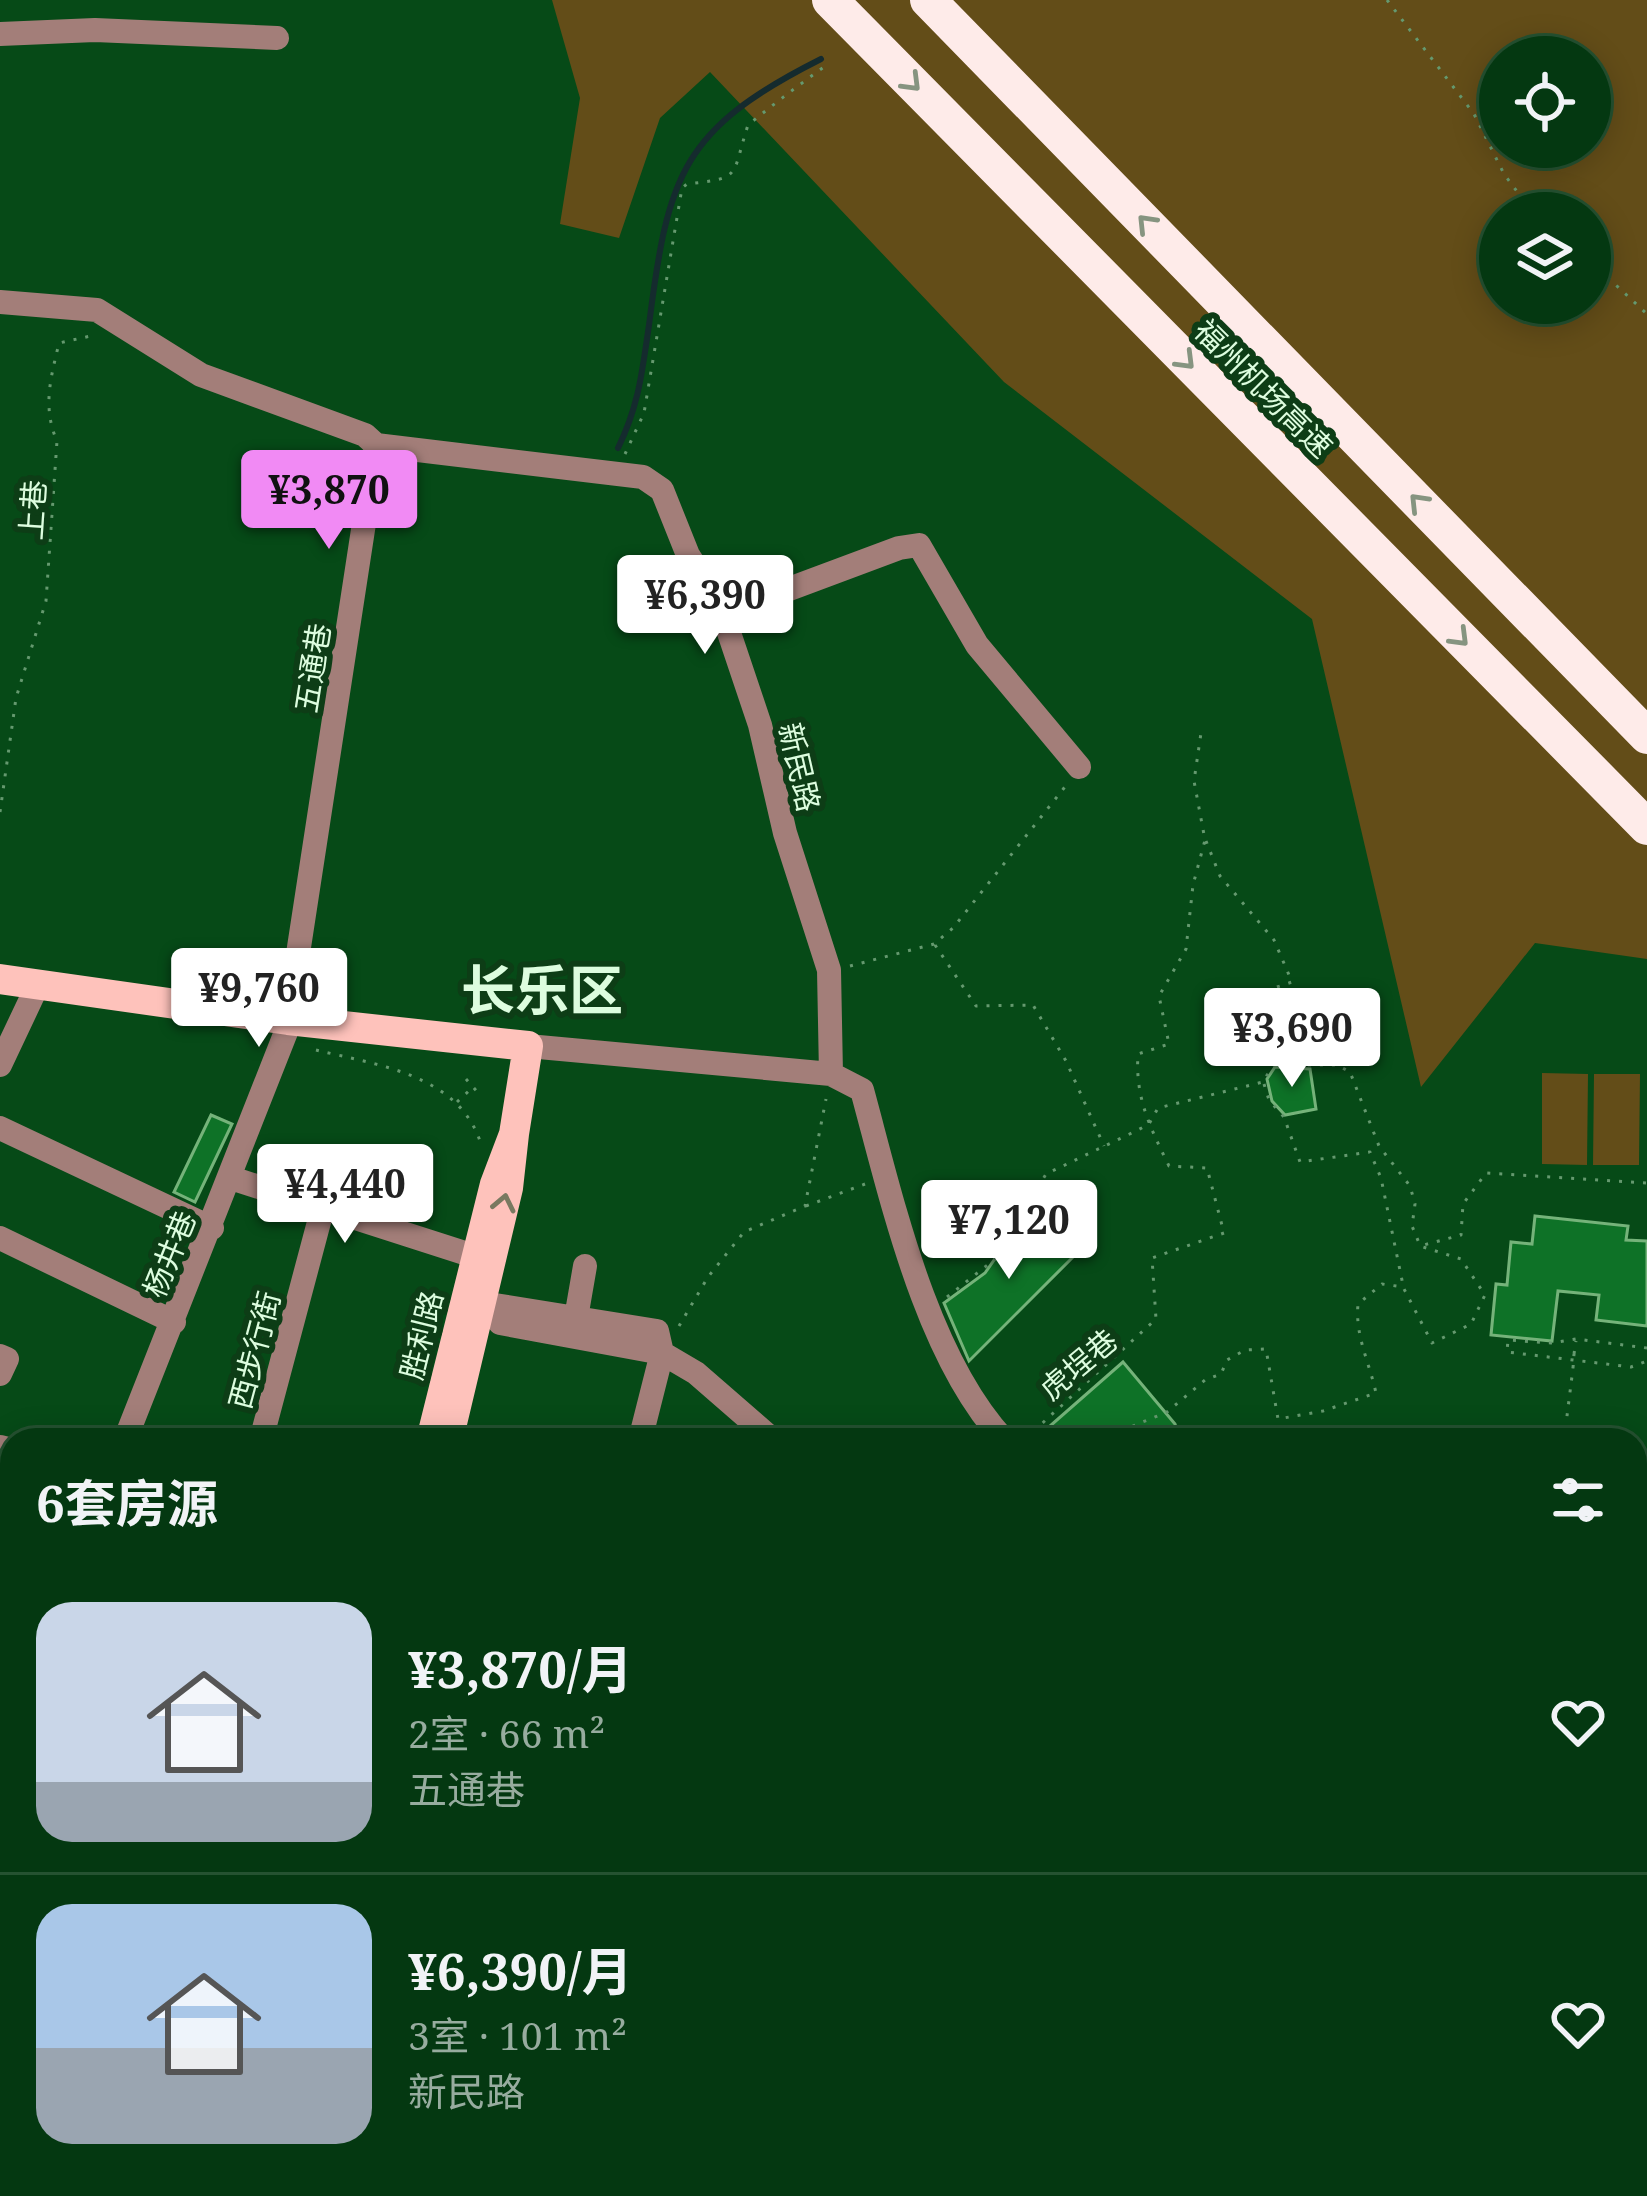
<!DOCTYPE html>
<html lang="zh">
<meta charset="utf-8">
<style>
:root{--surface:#043811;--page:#0d3f1a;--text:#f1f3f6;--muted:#97ac9f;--line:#255231;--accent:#f18af4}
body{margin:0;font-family:"Noto Serif","Noto Sans SC",serif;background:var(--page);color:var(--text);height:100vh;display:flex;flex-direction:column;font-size:45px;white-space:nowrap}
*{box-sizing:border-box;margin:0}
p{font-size:39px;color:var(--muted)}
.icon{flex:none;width:66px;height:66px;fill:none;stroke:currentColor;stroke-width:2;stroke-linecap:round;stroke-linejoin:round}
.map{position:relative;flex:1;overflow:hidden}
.sheet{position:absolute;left:0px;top:1428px;width:1647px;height:768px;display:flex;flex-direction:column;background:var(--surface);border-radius:36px 36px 0 0;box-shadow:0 6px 30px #0003,0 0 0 3px var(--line)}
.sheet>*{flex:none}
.buttons{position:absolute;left:1479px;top:36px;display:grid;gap:24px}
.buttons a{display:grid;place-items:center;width:132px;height:132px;border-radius:50%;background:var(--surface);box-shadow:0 6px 30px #0003,0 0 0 3px var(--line);font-size:60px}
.price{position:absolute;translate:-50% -102px;padding:0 27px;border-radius:12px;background:#fff;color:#222;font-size:39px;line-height:78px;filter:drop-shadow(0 3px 6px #0008)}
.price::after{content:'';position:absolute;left:50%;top:72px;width:36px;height:27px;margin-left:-18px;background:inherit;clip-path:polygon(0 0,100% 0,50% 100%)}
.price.active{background:var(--accent);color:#111}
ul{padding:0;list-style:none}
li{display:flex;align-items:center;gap:36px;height:300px;padding:0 36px}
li+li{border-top:3px solid var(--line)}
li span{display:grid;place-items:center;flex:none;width:336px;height:240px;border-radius:36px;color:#555}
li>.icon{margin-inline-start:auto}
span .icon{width:144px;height:144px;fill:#fffc;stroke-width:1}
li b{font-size:51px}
h2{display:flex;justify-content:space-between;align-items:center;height:144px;padding:0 36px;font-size:51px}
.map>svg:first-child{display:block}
.green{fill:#634d18;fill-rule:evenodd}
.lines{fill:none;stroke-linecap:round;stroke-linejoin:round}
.stream{stroke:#152b2e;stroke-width:6}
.building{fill:#0e7227;stroke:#75b37a;stroke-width:3}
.path{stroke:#65996f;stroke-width:3;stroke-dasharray:3 9;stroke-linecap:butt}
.minor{stroke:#a37e79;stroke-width:24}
.major{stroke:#fec2bb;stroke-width:30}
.highway{stroke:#feebe9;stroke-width:36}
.path-bridge{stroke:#65996f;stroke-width:3;stroke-dasharray:3 9;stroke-linecap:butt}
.oneway{stroke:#869480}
.oneway2{stroke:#797960}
.labels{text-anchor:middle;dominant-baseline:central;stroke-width:12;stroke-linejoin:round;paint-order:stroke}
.street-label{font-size:30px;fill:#ddfddf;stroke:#0d3d16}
.town-label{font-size:54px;font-weight:bold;fill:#ddfddf;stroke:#0d3d16}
</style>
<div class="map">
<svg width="1647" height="2196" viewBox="0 0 1647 2196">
<rect width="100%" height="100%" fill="#064a17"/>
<!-- green -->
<path class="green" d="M552,0H1647V959L1535,943L1421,1087L1312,619L1004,382L710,72L660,118L619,238L560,224L580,98ZM1500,57H1590V147H1500ZM1500,213H1590V303H1500Z
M1542,1073L1588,1074L1587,1165L1542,1164Z
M1594,1074H1640L1639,1165H1593Z"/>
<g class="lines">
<!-- stream -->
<path class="stream" d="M618,448C639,405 642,372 649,325C668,174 682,129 821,59
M1635,1949L1647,1936"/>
</g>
<!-- building -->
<path class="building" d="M1275,1067L1310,1069L1316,1109L1285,1115L1272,1101L1267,1079Z
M211,1115L232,1124L195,1202L174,1192Z
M1032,1206L1078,1252L969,1361L944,1303L985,1273Z
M1535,1216L1628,1226L1626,1240L1647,1241V1326L1596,1320L1599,1295L1558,1291L1552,1341L1491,1335L1496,1284L1507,1285L1511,1242L1532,1244Z
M1123,1362L1175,1424L1180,1440H1111L1108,1431L1089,1440H1034Z"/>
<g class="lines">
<!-- path -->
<path class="path" d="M1387,0L1474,114L1504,174L1533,213
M1590,261L1647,314
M625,454L644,413L682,188L687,184C743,178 731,177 748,125C775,103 799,85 828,64
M0,812L16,698L46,601L57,441C42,407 51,377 59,343L95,335
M1206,841L1220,876L1274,940L1292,982L1262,992L1270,1065
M935,945L976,1006L1033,1005L1066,1061L1104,1146
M850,966L934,944L953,928L1068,783
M316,1050C377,1065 459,1074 481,1144
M466,1079L480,1095
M1264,1084L1269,1100L1284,1117L1300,1162L1370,1152L1381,1178L1403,1285
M457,1102L473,1087
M806,1206L865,1184
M947,1297L995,1259L1046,1174L1136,1131L1149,1124L1158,1108L1263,1082L1273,1065H1337L1350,1072L1379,1146L1410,1186L1415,1204L1412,1226L1419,1243
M679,1326L708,1277L744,1232L805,1206L826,1099
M1647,1348L1576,1339L1551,1343L1508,1340L1507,1352L1631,1367L1647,1361
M1574,1354L1576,1341
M1025,1439L1156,1319L1152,1258L1224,1233L1207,1168L1169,1166C1150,1127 1135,1098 1138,1054L1169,1044L1159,996L1186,949L1193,885L1205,840L1194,781L1201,733
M151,1440L155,1429
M1099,1440L1167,1412L1205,1380L1221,1374L1227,1360L1245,1350L1266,1349L1278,1419L1323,1411L1376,1393C1369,1361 1355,1336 1358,1304L1382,1284L1403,1287L1432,1343L1471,1324L1485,1295L1461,1259L1420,1246L1461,1235L1463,1204L1486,1173L1647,1183
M1564,1440L1573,1368
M0,1653L12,1687
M0,1766L12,1756
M1635,1925L1647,1914
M1635,1995L1647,1979
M909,2184L921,2196
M119,2196L123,2184
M213,2196L216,2184
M1455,2196L1481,2184"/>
<!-- minor -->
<path class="minor" d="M0,34L95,30L277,38
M0,302L97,310L201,375L365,435L376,445L286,1032L125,1440
M376,445L643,477L662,490L688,555L719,603L760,725L785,833L829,970L831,1074
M722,614L899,548L919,545L977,645L1079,767
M528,1046L831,1074L862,1090C892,1200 926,1356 1004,1440
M0,1065L33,995
M0,1128L212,1228
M231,1178L477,1257
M0,1238L174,1322
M482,1303L657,1331L662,1353L696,1373L773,1440
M576,1318L585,1266
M500,1323L662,1353L640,1440
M0,1356L7,1359L0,1374
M261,1440L323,1207
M0,1447L12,1450
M1635,1478L1647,1480
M1364,2184L1371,2196
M435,2196L438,2184
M545,2196L548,2184"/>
<!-- major -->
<path class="major" d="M0,979L288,1020L528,1046L514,1134
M431,1440L495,1184L514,1134L508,1188L448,1440
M250,2196L253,2184"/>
<!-- highway -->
<path class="highway" d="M830,0L1647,827
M928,0L1647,736"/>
<!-- path-bridge -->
<path class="path-bridge" d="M1573,1368L1574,1354"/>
</g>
<!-- one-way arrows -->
<defs><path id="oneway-chevron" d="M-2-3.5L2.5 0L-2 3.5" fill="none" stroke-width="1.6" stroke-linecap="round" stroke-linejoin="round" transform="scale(3)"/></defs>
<g class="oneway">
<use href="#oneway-chevron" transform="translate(912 83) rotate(45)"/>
<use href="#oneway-chevron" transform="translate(1146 223) rotate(-134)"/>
<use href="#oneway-chevron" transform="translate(1186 361) rotate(45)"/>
<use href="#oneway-chevron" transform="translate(1418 502) rotate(-134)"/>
<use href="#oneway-chevron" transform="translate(1460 638) rotate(45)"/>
</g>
<use class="oneway2" href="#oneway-chevron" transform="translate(504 1203) rotate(-78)"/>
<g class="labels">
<!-- street labels -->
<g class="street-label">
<text transform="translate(1264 388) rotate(45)">福州机场高速</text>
<text transform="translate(32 510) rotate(-86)">上巷</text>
<text transform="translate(312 668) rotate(-81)">五通巷</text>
<text transform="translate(800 767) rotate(77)">新民路</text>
<text transform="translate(169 1254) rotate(-68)">杨井巷</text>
<text transform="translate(421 1335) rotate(-76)">胜利路</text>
<text transform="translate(254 1350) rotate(-75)">西步行街</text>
<text transform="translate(1078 1364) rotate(-40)">虎埕巷</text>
</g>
<!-- town labels -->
<g class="town-label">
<text x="542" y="989">长乐区</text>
</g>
</g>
</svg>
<div class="buttons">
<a><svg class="icon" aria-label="locate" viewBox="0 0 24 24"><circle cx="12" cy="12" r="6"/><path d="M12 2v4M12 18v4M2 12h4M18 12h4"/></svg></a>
<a><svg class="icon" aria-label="layers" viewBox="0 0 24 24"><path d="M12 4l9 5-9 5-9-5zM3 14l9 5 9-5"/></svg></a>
</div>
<b class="price active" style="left:329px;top:552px">¥3,870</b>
<b class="price" style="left:705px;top:657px">¥6,390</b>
<b class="price" style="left:259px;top:1050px">¥9,760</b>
<b class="price" style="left:1292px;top:1090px">¥3,690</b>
<b class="price" style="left:345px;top:1246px">¥4,440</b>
<b class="price" style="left:1009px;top:1282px">¥7,120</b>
<section class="sheet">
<h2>6套房源<svg class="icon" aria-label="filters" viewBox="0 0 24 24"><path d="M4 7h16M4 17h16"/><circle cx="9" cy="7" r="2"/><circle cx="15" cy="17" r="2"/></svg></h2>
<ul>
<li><span style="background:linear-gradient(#c9d6e8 75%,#9aa5b1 0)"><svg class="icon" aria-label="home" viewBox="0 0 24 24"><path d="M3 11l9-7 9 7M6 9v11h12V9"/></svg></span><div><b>¥3,870/月</b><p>2室 · 66 m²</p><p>五通巷</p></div><svg class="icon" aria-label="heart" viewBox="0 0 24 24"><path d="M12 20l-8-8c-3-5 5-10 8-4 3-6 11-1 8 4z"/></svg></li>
<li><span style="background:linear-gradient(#a9c7e8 60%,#9aa5b1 0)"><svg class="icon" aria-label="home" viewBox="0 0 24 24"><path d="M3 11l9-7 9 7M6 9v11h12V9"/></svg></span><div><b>¥6,390/月</b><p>3室 · 101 m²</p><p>新民路</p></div><svg class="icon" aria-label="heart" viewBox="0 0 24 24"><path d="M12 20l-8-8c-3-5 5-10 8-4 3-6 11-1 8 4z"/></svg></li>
</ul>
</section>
</div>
